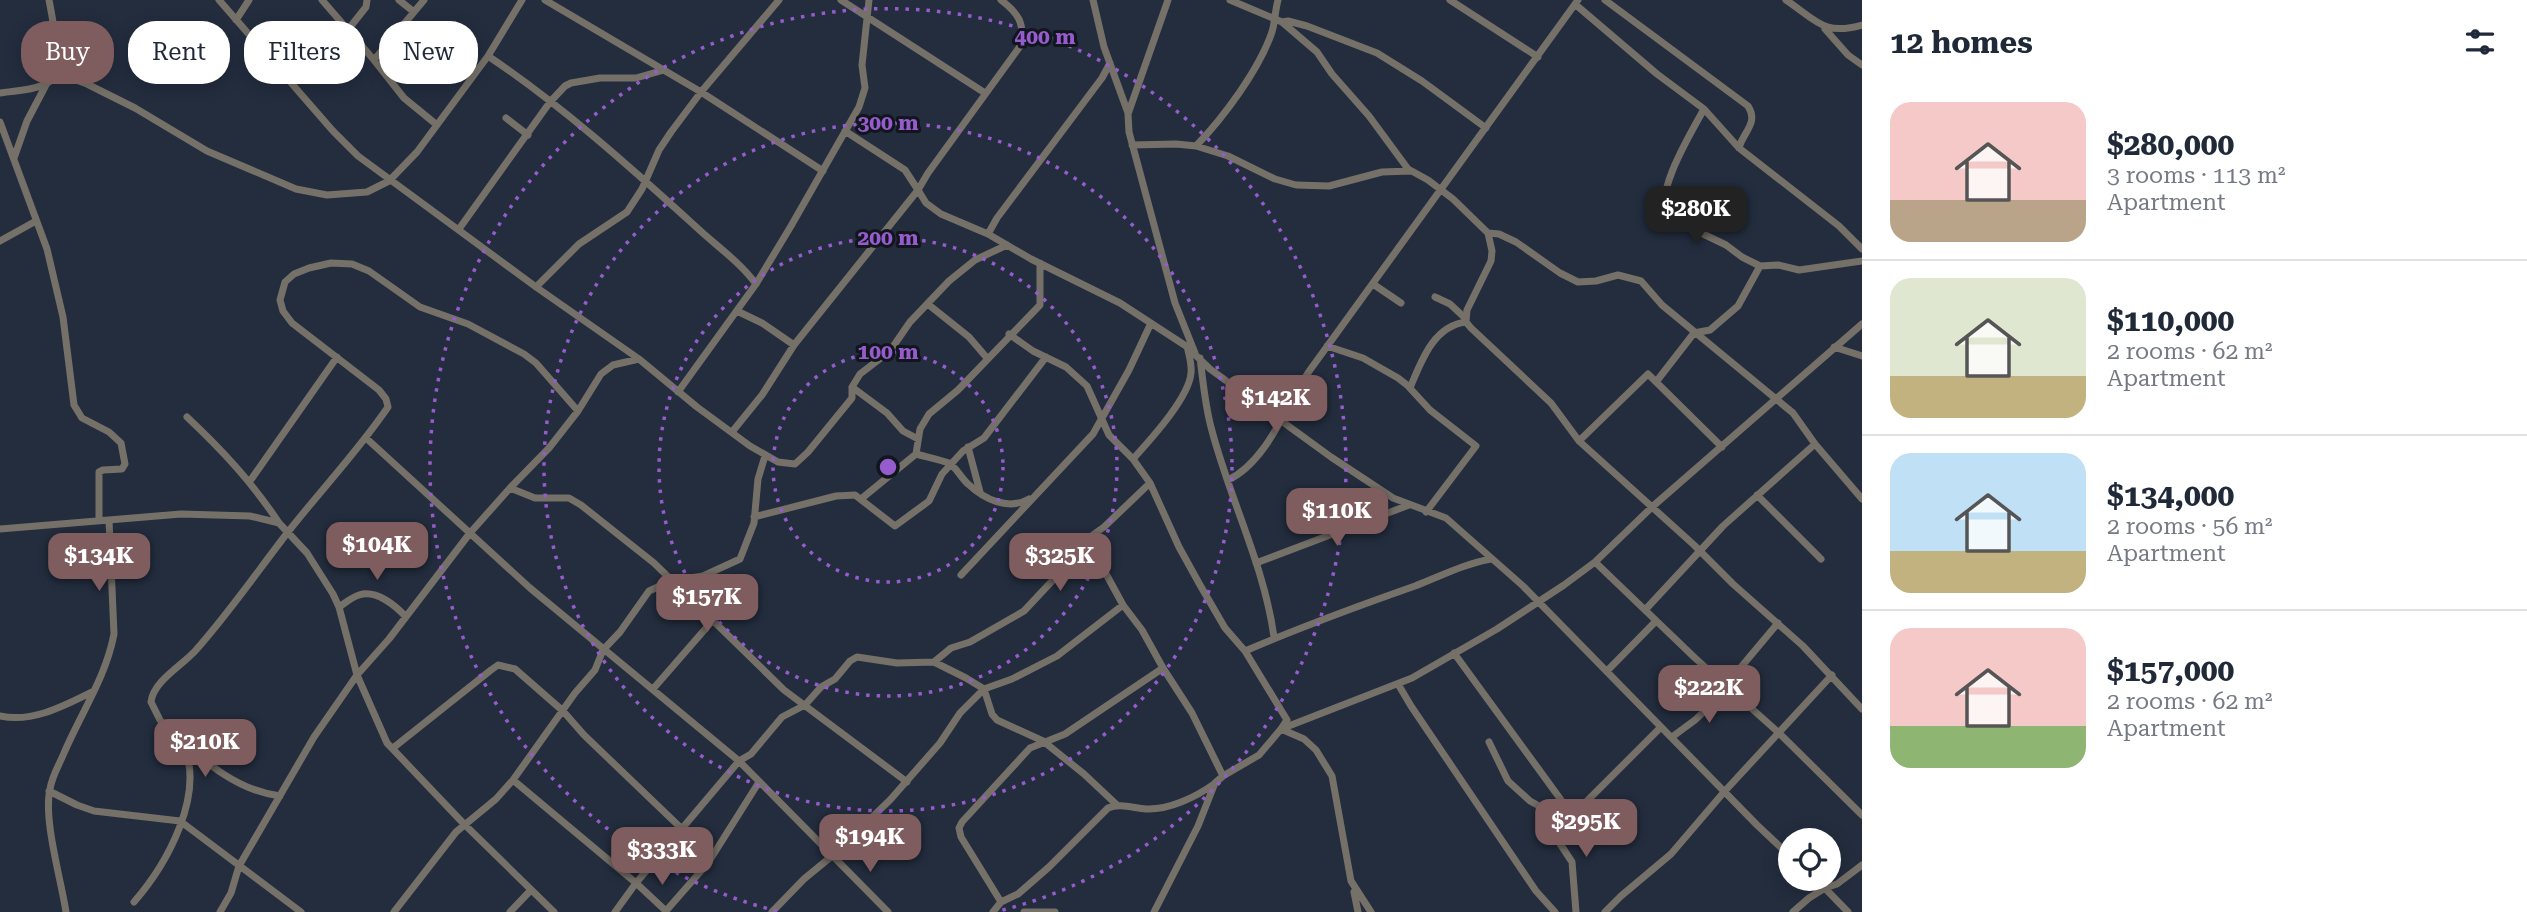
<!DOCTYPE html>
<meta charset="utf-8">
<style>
:root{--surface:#fff;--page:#f6f6f7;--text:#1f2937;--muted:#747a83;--line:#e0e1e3;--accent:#7f5d5f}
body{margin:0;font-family:"Roboto Serif",serif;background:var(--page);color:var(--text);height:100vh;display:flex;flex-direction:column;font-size:26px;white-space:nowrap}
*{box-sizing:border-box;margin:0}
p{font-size:23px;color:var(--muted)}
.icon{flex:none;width:38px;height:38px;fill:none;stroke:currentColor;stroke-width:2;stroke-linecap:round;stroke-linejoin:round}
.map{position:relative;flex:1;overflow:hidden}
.details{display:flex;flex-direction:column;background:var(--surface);width:665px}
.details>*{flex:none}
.guide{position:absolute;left:21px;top:21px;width:665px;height:63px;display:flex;gap:14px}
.buttons{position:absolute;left:1778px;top:828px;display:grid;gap:14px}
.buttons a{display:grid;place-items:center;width:63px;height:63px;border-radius:50%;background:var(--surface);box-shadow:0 4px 18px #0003;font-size:35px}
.price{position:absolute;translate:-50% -60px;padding:0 16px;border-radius:14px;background:var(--accent);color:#fff;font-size:23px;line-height:46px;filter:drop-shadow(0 2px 4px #0008)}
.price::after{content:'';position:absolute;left:50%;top:42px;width:21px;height:16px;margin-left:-10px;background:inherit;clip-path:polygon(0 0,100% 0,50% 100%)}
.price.on{background:#222;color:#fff}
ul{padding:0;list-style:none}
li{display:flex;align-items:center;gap:21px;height:175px;padding:0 28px}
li+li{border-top:2px solid var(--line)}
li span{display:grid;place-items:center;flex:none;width:196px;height:140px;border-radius:21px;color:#555}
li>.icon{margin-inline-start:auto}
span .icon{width:84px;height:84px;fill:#fffc;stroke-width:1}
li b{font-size:30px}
h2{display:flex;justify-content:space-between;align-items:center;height:84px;padding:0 28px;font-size:30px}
.tag{padding:0 24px;border-radius:28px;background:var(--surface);box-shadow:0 4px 18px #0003;font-size:24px;line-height:63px}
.tag.on{background:var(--accent);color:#fff}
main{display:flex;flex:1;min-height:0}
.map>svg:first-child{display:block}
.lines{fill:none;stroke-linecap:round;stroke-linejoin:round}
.street{stroke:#767168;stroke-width:7}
.ring{fill:none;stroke:#965ccd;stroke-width:3.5;stroke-dasharray:3.5 7}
.centre{fill:#965ccd;stroke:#11161d;stroke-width:3.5}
.ring-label{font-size:21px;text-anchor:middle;font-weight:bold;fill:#965ccd;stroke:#11161d;stroke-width:6;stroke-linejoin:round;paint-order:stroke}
</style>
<main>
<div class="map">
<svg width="1862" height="912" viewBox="0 0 1862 912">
<rect width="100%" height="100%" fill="#232d3e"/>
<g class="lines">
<!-- street -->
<path class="street" d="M219,0L333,131L358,156L536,287L639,359L697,407L750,446L778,462L795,464L808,452L852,398V387L860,374L890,351L910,322L949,281L975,260L1007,245
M322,0L374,60L404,98L437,125
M399,0L414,12
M545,0L701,92L823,171
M841,0L985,93
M1001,0C1018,13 1025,23 1021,45L928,173L918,190L926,203L941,214L988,234L1031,259L1120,303L1186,346L1210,369L1331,457L1393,498L1446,518L1523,586L1757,825L1790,856
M1093,0L1104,47L1128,113
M1168,0L1128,114L1129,132L1175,303L1195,353
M1230,0L1282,22L1317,52L1332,74L1369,116L1408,169L1428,180L1453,199L1488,233L1492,251L1491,261L1467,310L1466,322L1471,328L1551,403L1579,441L1694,545L1733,584L1803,646L1862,709
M1450,0L1538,57
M1605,0L1748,106C1759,123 1743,132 1739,148
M1786,0C1816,20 1823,36 1862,25
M1576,5L1657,74L1704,109L1739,148L1839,226L1862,249
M236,20L249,0
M1282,22L1288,21L1307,26L1377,53L1422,81L1486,128
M1825,29L1848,55L1862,65
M347,31L366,7L367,0
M488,56C561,105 629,166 694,225C715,245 739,261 756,284
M374,60L424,0
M55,72L87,84L135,108L207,151L296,189L327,195L367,192L389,181L417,152L488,56L522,0
M0,93C14,91 37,90 49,82C64,71 52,16 49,0
M1704,109C1692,131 1652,196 1668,217L1726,245L1742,257L1760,266L1778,265L1799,270L1862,261
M506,118L528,135
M0,122L47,249L63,317L74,405L82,418L109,432L121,443L125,464L122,469L103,470L99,472V520
M1132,145L1176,144L1196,146C1223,118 1259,70 1272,32C1275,22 1275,11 1278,0
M1196,146L1228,156L1275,179L1296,185L1329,186L1382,172L1411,171
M14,158L27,121L47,83
M459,229L550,102L565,86L571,83L600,78H636L664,70
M1488,233L1499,234L1516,242L1560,273L1578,282L1596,281L1618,275L1641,281L1662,305L1793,413L1815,444L1862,499
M988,234L997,218L1102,78L1110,63
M0,241L36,221
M1373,284L1401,303
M536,287L579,244L627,212L642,189L659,150L671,132L701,92L779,0
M1435,297L1450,304L1465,318
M929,305L969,337L987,358
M737,311L762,323L794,345
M1009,334L1033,351L1066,367L1087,386L1109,435L1133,459L1150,483L1179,547L1200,585L1225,628L1245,651L1287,720L1281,729L1304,739L1316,750L1332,776L1351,881L1371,912
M1327,346L1363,358L1398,378L1407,385L1430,410L1476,446L1426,512
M1834,347L1862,356
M1200,358C1203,381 1205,405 1211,427C1229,498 1264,564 1274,637
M1656,382L1694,333L1710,330L1738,306L1760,266
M852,387L887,413L903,431L918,439
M1410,388C1421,362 1433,326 1466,322
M678,392L756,284L791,226L859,107L865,88L862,65L869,0
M187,417C222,450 252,482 279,523
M732,432L762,395L794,345L918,190L905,170L845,131
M366,438L530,588L739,761L888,912
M1579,441L1648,374L1722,447
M968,447L980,492
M916,454L920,429L929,414L958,390L1040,305V263
M1133,459C1150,440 1189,398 1191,373C1192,364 1189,355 1187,346
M1228,480C1267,462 1287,404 1310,370L1578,0
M250,481L337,357
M510,488L535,498H569L581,505L654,563L784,690L907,782
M1757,495L1821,559
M861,499L916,454C927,457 938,459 949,463C956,467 961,478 968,484C984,499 1008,511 1029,499
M754,517L836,496L855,495L895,526L929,501L942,474L963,451L984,438L1046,357
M0,529L181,514L250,516L279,523L307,553L333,594L339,607L357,675L387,743L464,824L554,912
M1087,539L1123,605L1142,630L1163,668L1192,713L1223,776
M1595,562L1695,658L1779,733L1862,815
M1256,563L1409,505
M961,575L1093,434L1129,370L1151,323
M339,607C345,603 352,597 359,595C376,589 396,606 406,617
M1645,610L1723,526L1815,444
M1245,651C1301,627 1358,606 1415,586C1441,576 1464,564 1491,559
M1454,653L1564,804L1574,810L1581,807L1661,727
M934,662L951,648L970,642L1024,611L1067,565L1087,539L1104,527L1150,483
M1607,671L1656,621
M1398,684L1411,706L1536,891L1555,912
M1726,685L1778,623
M653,689L713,620
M0,716C32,723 64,706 92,692
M1672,737L1695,720L1729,688
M1489,742L1508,781L1530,801L1550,812L1559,810L1564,804
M393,748L491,670L498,665L515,669L563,711L584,735L682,829
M513,780L636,883L666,911
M49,791L77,805L94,811L180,821L301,912
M280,796C233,790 200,757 166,727L160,720L151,702C153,681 183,665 196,650C229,613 257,572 288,532C321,490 358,451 388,407L386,399L379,390L292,323L283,311L280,300L285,282L294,274L309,268L331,263L352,264L369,271L420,307L468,324L524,354L536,363L578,411
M1574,810L1553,833L1572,862L1576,912
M1815,878L1848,912
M1354,892L1358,912
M134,902C167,864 206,794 183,744
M1001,902L961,837L959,828L962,822L1030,748L1065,734L1163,668
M66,912C61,879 43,819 50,789C52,776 59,765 64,753C81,713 106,677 114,634L109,520
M220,912L231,893L239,866L314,737L357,675L389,639L470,533L510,488L549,448L578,411L601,374L613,365L639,359
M394,912L456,832L496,799L513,780L575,693L595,670L603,650L620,632L649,591L671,581L703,576L740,559L754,523L758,479L765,456
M510,912L530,891
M615,912L636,883L739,761L751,754L782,717L805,705L821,687L835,679L850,661L857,657L897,663L934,662L966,678L984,689L992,714L997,720L1043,741L1084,774L1117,805
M665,912L708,863L759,782
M772,912L804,879L832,856L890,800L940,743L960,713L984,689L1012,679L1057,656L1123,605
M993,912L1001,902L1018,894L1049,867L1108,808C1120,803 1133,808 1146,809C1169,810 1196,797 1214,784
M1024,912H1055
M1154,912L1198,826L1215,783L1223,776L1259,755L1281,729L1412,678L1497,629L1564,585L1595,562L1652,507L1862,324
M1605,912L1621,896L1671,854L1724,792L1832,675
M1793,912L1809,898L1825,888L1837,884L1862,865"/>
</g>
<!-- distance rings -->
<g class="ring">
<circle cx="888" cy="467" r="115"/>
<circle cx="888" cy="467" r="229"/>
<circle cx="888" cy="467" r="344"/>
<path d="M777 911A458 458 0 1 1 999 911"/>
</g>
<circle cx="888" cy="467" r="10" class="centre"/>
<g class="ring-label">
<text x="1045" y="44">400 m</text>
<text x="888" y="130">300 m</text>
<text x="888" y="245">200 m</text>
<text x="888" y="359">100 m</text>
</g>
</svg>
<div class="buttons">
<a><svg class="icon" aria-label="locate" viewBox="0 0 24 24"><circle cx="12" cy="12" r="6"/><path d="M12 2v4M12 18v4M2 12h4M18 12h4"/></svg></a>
</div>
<b class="price on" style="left:1696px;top:246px">$280K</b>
<b class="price" style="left:1276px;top:435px">$142K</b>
<b class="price" style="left:1337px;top:548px">$110K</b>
<b class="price" style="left:377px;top:582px">$104K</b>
<b class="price" style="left:99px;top:593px">$134K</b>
<b class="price" style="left:1060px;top:593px">$325K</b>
<b class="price" style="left:707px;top:634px">$157K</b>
<b class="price" style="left:1709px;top:725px">$222K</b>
<b class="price" style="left:205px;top:779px">$210K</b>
<b class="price" style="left:1586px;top:859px">$295K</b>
<b class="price" style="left:870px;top:874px">$194K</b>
<b class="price" style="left:662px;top:887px">$333K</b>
<div class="guide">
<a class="tag on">Buy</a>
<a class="tag">Rent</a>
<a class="tag">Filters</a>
<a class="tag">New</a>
</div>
</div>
<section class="details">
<h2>12 homes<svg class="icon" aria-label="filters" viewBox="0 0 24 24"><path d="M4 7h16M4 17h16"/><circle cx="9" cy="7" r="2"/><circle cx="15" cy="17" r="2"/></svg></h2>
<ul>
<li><span style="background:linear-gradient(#f6c9c9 70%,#b9a48a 0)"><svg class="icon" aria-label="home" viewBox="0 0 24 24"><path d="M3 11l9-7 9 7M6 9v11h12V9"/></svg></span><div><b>$280,000</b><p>3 rooms · 113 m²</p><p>Apartment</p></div></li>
<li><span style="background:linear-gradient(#dfe7d0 70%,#c2b280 0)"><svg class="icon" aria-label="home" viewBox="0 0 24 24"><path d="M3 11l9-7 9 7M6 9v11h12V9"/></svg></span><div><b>$110,000</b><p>2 rooms · 62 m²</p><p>Apartment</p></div></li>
<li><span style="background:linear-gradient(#bfe0f5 70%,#c2b280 0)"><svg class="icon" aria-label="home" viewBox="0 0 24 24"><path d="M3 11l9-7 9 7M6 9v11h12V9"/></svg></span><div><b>$134,000</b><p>2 rooms · 56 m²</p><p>Apartment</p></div></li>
<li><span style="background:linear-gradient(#f6c9c9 70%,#8fb573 0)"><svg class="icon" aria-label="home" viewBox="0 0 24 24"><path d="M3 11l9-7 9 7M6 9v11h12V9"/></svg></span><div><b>$157,000</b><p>2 rooms · 62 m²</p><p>Apartment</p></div></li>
</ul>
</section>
</main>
